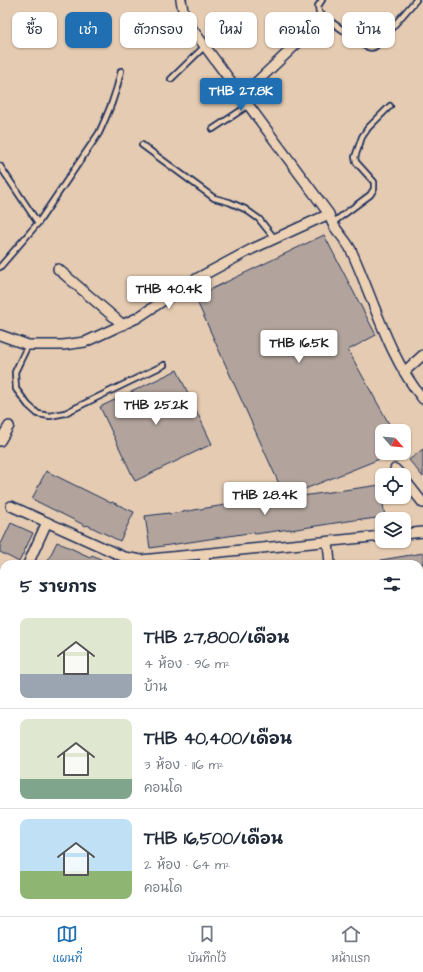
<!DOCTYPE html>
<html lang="th">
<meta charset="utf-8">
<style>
:root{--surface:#fff;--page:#f2f2f3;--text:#1f2937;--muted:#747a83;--line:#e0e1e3;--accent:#1f6fb2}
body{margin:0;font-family:"Architects Daughter","Playpen Sans Thai",sans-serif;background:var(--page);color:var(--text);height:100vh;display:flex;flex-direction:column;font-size:15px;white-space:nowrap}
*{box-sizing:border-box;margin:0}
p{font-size:13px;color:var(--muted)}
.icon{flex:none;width:22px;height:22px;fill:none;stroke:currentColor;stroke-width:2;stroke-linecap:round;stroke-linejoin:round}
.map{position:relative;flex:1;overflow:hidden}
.side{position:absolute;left:0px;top:560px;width:423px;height:356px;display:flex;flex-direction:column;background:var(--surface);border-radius:12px 12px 0 0;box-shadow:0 1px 3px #0004}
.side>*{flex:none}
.banner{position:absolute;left:12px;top:12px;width:399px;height:36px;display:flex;gap:8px}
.needle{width:26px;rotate:117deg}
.buttons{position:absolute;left:375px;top:424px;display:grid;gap:8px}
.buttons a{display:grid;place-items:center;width:36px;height:36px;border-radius:8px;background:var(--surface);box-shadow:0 1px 3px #0004;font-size:20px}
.price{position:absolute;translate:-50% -34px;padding:0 9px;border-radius:4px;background:#fff;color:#222;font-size:13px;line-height:26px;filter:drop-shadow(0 1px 2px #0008)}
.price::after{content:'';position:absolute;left:50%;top:24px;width:12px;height:9px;margin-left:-6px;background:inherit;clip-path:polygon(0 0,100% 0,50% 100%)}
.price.on{background:var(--accent);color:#fff}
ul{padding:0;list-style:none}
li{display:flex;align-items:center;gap:12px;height:100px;padding:0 20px}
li+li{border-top:1px solid var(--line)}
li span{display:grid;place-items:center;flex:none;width:112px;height:80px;border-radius:8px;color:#555}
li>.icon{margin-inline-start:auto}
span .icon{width:48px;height:48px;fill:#fffc;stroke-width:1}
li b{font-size:17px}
h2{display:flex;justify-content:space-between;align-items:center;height:48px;padding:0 20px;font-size:17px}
.pill{padding:0 14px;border-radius:8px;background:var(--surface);box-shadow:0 1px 3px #0004;font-size:14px;line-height:36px}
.pill.on{background:var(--accent);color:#fff}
.tab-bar{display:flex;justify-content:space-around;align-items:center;height:56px;border-top:1px solid var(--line);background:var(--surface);font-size:11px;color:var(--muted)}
.tab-bar a{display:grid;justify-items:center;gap:2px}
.tab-bar .on{color:var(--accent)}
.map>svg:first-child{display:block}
.building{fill:#b2a49c;stroke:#1b2f5e}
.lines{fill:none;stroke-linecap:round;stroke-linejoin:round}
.lane-casing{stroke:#1b2f5e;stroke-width:8}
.street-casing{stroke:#1b2f5e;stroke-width:12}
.lane{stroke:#edd1b4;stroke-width:4.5}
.street{stroke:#edd1b4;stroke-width:9}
</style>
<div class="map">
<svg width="423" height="916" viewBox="0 0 423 916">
<rect width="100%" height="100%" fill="#e5cbb1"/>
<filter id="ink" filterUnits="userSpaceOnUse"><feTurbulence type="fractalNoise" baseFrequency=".025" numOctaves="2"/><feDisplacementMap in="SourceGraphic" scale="8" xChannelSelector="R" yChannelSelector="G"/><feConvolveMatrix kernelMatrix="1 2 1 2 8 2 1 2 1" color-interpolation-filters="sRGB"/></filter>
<g filter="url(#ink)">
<!-- building -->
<path class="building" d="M324,235L376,335L348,350L393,431H382V458L285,497L195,297Z
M177,370L212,444L135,481L100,407Z
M423,449V477L409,460Z
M46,471L111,503L112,502L134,512L120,541L87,525L86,526L32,499Z
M380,485L385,517L361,520V519L290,530V529L255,534V532L150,548L145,516L169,513V514L238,503V505Z
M11,523L33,533L19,562L0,552V546Z
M57,542L90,557L92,555L111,564H46Z
M423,553V564H381V560Z"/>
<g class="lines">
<!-- lane casing -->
<g class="lane-casing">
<path id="lane" d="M322,0L318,6L319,13L365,46C370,48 373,49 377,45L416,0
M171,79L205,46
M213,129L249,105
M142,145L214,198L229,202L245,209L259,219L275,239
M0,166L38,223
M331,224L370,195L374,189V182L356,162L355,157L362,137L368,128L390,106
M0,267L38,223L99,133C109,111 116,95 121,71
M28,345L15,372L16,389L28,405L38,414L50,416L65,413L164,365"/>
</g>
<!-- street casing -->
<g class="street-casing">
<path id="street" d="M181,0L184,15L187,22L329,214C333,230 344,236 351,250C374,300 388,357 423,399
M242,96L305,36
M58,269L123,325
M0,335L28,345H63L85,342L137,318L196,279L252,249L329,214
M404,372L423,355
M0,441L9,426
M395,469L401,475
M404,479L423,503
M11,506L124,557L141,560L382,536
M404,534L423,532
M328,542L330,564
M204,554L205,564
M28,564L47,522
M0,717L4,718
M46,912L50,916
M282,912L287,916
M309,916L311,912
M380,916L383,912"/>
</g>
<!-- lane -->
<use href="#lane" class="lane"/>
<!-- street -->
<use href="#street" class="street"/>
</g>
</g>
</svg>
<div class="buttons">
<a><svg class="needle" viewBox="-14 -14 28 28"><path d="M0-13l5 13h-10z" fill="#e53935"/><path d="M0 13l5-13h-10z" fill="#747a83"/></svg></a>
<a><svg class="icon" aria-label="locate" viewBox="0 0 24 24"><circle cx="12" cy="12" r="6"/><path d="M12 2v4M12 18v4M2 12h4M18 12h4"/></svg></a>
<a><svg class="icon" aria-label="layers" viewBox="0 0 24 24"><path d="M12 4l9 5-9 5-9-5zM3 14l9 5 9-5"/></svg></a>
</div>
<b class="price on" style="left:241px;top:112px">THB 27.8K</b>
<b class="price" style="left:169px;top:310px">THB 40.4K</b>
<b class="price" style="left:299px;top:364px">THB 16.5K</b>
<b class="price" style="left:156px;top:426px">THB 25.2K</b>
<b class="price" style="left:265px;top:516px">THB 28.4K</b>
<div class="banner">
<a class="pill">ซื้อ</a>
<a class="pill on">เช่า</a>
<a class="pill">ตัวกรอง</a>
<a class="pill">ใหม่</a>
<a class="pill">คอนโด</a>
<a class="pill">บ้าน</a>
</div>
<section class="side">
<h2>5 รายการ<svg class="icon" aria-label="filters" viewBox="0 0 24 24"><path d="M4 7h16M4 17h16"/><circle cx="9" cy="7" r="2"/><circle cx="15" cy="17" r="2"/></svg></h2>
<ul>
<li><span style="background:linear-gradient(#dfe7d0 70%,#9aa5b1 0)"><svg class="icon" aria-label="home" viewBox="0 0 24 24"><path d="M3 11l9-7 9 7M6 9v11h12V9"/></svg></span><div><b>THB 27,800/เดือน</b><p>4 ห้อง · 96 m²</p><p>บ้าน</p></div></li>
<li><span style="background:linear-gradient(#dfe7d0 75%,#7fa58c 0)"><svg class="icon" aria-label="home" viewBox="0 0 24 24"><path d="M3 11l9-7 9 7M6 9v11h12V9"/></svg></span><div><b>THB 40,400/เดือน</b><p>3 ห้อง · 116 m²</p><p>คอนโด</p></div></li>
<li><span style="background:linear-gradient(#bfe0f5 65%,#8fb573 0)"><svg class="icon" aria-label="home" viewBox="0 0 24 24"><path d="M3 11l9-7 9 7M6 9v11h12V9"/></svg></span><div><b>THB 16,500/เดือน</b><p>2 ห้อง · 64 m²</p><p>คอนโด</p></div></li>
</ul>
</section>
</div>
<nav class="tab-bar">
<a class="on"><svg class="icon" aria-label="map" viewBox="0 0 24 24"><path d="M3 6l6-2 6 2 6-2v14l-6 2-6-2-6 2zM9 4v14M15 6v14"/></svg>แผนที่</a>
<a><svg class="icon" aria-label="saved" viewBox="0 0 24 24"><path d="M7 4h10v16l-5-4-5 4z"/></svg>บันทึกไว้</a>
<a><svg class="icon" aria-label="home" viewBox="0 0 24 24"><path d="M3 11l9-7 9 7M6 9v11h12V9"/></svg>หน้าแรก</a>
</nav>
